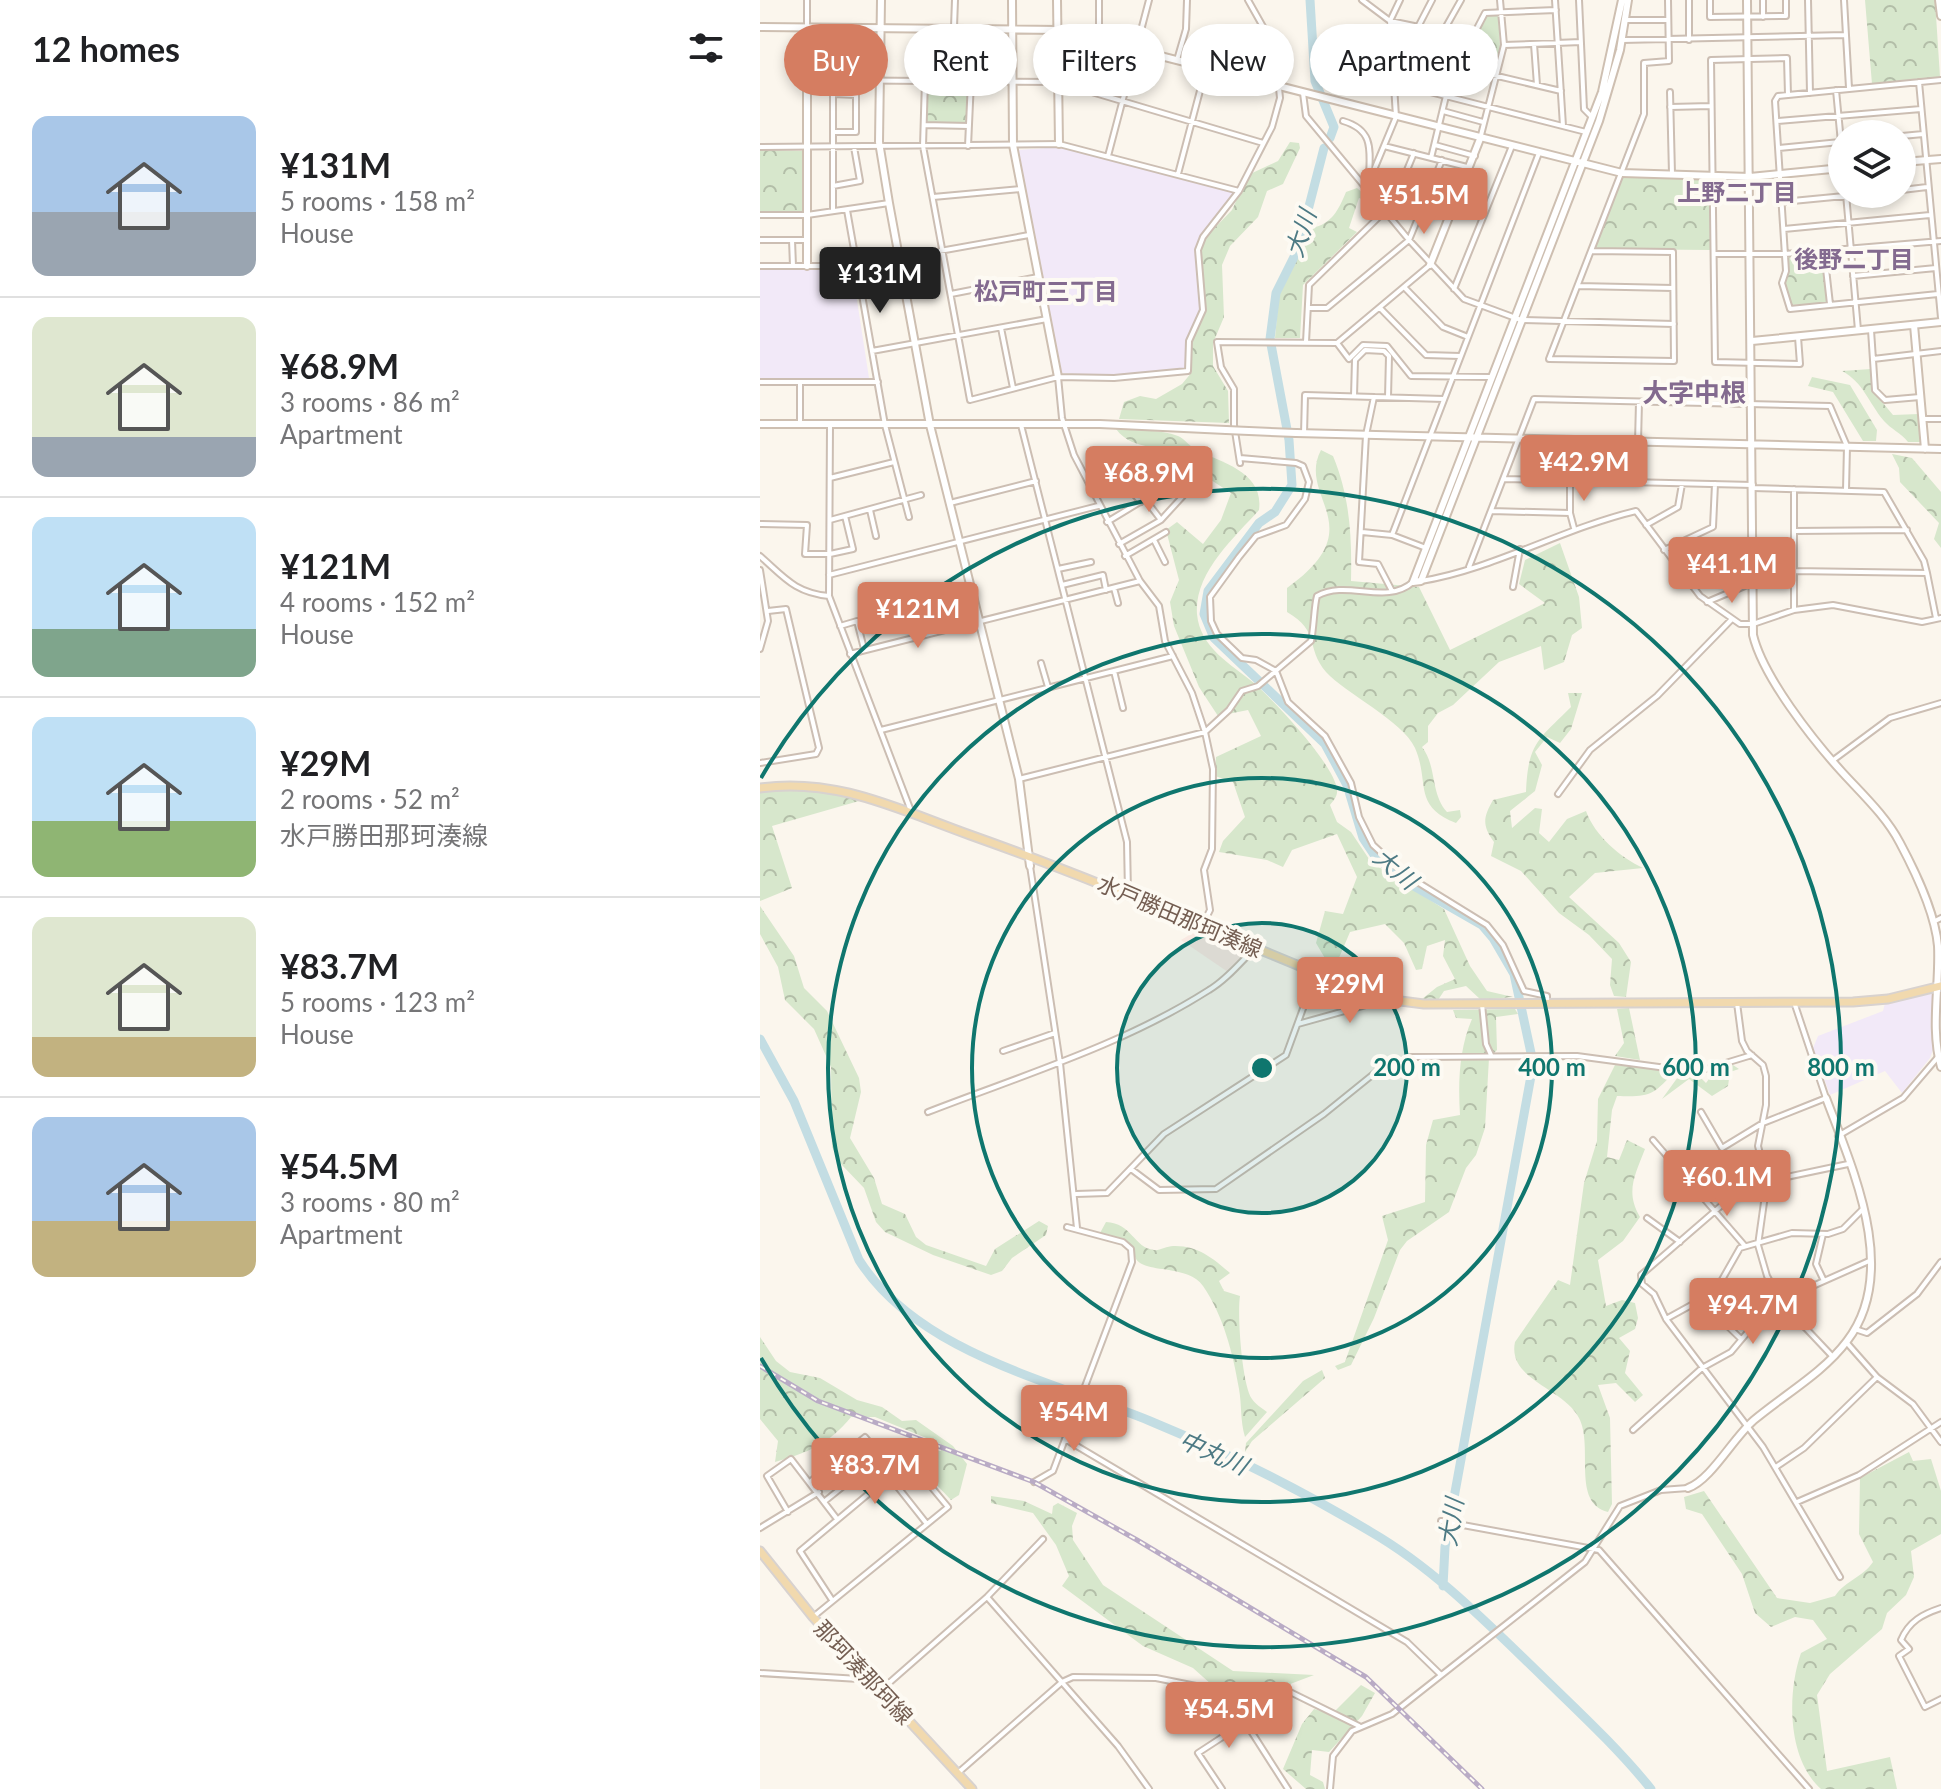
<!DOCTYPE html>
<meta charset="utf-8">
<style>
:root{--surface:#fff;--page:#f2f2f2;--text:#202124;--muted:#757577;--line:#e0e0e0;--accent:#d57d61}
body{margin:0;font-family:Lato,"Noto Sans JP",sans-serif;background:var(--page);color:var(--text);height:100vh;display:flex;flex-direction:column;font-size:30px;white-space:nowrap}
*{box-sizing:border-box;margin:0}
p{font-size:26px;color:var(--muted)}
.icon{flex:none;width:44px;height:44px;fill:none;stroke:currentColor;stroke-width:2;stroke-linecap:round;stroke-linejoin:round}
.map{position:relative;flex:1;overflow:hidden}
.panel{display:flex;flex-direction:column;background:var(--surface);width:760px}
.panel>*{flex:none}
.banner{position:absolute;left:24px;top:24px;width:760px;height:72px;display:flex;gap:16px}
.controls{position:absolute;left:1068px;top:120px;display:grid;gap:16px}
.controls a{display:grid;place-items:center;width:88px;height:88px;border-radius:50%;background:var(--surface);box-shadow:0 4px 12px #0003;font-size:40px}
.price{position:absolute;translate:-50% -68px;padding:0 18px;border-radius:8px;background:var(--accent);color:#fff;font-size:26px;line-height:52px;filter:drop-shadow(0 2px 4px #0008)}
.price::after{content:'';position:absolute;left:50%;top:48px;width:24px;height:18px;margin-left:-12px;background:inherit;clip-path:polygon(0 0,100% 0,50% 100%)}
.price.on{background:#222;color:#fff}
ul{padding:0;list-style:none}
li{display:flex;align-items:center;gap:24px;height:200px;padding:0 32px}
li+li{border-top:2px solid var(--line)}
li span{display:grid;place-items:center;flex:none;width:224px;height:160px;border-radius:16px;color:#555}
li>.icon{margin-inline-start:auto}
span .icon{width:96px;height:96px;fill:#fffc;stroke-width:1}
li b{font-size:34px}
h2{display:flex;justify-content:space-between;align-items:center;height:96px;padding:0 32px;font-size:34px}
.pill{padding:0 28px;border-radius:36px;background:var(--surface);box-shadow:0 4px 12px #0003;font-size:28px;line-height:72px}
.pill.on{background:var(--accent);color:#fff}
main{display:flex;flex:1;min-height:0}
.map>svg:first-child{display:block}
.commercial{fill:#f9e9e2}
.education{fill:#f2e9f8}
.forest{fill:url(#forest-crowns)}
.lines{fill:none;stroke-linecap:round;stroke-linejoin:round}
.river{stroke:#c3dde3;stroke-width:9}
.street-casing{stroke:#ccbeb3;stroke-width:8}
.secondary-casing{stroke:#cebfb1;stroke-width:10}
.primary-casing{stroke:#d8d2cf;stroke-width:11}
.street{stroke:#fff;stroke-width:4}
.secondary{stroke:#fff;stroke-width:6}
.primary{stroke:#f1d9ae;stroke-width:7}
.rail-casing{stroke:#b9abc5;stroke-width:5}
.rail{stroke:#fdfaf3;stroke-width:2;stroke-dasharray:6;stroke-linecap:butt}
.secondary-bridge-casing{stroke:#cebfb1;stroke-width:10;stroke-linecap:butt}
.secondary-bridge{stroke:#fff;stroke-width:6}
.ring{fill:none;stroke:#0f766e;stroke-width:4}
.labels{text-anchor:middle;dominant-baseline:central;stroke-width:8;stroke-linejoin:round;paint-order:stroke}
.street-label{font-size:22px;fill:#745e52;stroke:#fdfaf3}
.neighbourhood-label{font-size:24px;font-weight:bold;fill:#836a8f;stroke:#fdfaf3}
.water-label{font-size:24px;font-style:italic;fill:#4d7a84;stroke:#fdfaf3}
.quarter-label{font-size:26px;font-weight:bold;fill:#836a8f;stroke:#fdfaf3}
.centre{fill:#0f766e;stroke:#fdfaf3;stroke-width:4}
.ring-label{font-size:24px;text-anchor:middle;font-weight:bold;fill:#0f766e;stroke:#fdfaf3;stroke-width:8;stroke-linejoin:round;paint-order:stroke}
</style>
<main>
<section class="panel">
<h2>12 homes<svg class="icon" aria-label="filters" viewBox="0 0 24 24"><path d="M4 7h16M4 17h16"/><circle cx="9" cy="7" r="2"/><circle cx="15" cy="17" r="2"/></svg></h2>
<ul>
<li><span style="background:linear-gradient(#a9c7e8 60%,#9aa5b1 0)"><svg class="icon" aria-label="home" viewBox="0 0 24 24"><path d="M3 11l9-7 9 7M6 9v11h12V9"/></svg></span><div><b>¥131M</b><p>5 rooms · 158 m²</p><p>House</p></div></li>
<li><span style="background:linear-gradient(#dfe7d0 75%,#9aa5b1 0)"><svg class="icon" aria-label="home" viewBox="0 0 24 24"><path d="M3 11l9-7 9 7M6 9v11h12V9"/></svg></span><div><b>¥68.9M</b><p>3 rooms · 86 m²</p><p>Apartment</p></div></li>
<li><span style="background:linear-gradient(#bfe0f5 70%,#7fa58c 0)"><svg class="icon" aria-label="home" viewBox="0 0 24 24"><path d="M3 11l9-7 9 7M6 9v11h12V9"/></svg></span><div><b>¥121M</b><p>4 rooms · 152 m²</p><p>House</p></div></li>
<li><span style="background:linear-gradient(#bfe0f5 65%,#8fb573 0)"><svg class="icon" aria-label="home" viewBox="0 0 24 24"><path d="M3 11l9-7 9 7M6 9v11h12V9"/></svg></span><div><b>¥29M</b><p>2 rooms · 52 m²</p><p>水戸勝田那珂湊線</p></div></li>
<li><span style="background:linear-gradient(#dfe7d0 75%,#c2b280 0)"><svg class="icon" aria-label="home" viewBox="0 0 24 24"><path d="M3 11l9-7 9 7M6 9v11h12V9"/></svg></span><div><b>¥83.7M</b><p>5 rooms · 123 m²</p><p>House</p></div></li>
<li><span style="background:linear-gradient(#a9c7e8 65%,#c2b280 0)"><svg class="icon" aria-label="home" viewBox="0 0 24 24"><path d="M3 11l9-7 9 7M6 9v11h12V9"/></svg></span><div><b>¥54.5M</b><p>3 rooms · 80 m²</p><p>Apartment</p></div></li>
</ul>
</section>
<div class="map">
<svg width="1181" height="1789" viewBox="0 0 1181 1789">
<defs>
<pattern id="forest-crowns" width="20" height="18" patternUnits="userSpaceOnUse" patternTransform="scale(2)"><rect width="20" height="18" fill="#d7e7cc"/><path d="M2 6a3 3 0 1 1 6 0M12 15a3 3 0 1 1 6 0" fill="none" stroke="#b3bea8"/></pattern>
</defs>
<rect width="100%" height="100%" fill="#fbf6ed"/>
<!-- commercial -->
<path class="commercial" d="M443,927L491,948L468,972L421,940Z"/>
<!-- education -->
<path class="education" d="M300,147L473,193L444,231L436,251L441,309L426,342V370L345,376L301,373L258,150Z
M92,268L109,378L0,380V269Z
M1172,994L1174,1047L1170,1058L1142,1093L1125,1071L1070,1095L1053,1048L1058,1036L1123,1011L1125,1003Z"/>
<!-- forest -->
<path class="forest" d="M1105,0H1175L1180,77L1112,84Z
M725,14H738L740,46L733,73L716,69L714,38Z
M167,83L208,84L207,124L166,122Z
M530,142L539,143L540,148L523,184L507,191L498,217L470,246L462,265L464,317L453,343V366L468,391L469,423L359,419L364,402L380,396L396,399L422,384L432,372V341L446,311L440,258L444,239L472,210L488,175L518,161Z
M0,150L44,151V211L0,212Z
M863,177L950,178L951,250L838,249L835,246Z
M597,188L614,203L599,198L589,228L597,232L543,285L540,338H515L519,294L552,228C572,224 579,209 586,192Z
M1062,253L1067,303L1031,305L1025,282L1027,256Z
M1111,369L1113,391L1133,415L1159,414L1162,442H1148C1141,433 1131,429 1124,421C1108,402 1104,383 1082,371Z
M1052,377L1090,385L1117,430L1116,441H1103L1073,392L1048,386Z
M356,429C374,431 401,429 418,436C425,439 430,447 438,451C464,463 504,473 499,510C474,538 434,573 437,614C440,648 471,664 494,683C515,702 573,763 577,789C578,796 574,800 570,805L577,822L591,832L611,862L684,909L710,966L727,991L753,997L721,1000L706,986L684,991L678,1000L662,999L677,987L695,979L683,956L685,940L667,946L662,969L656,970L644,943L625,924L590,932L573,972L556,943L565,911L583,914L597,877L577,834L532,850L523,867L507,860L459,852L463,841L485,817L473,782L455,776L456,757L501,736L488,710L458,716L439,687L414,626L410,602L419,580L406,530L417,522L443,544L461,520L471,493L451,480L438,495L425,494L392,447C377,445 365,441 356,429Z
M561,450L573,456C590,497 592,537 591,581L659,587L690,650L785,603L759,584L765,560L800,543L819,597L822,628L812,635L804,662L784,670L781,646L739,662L693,705L678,713L668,726V742L662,747C677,766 670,793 687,812L700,810L701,817L696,823C652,806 670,782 655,748C643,721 585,693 566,672C545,647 561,632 527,612V588C614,526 536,498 561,450Z
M1132,454L1152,458L1181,492V548L1174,539L1179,523L1140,482L1139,468Z
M808,693H822L811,729L800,743L787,737L775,752L782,765L775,791L750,811L752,828L775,808L782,809L779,833L789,842L807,819L826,811C835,836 860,857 883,868L835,873L809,897L859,943L871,962L866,997L854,996L850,985L852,959L829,935L799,913L761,871L731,856L734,842C722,825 723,818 733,800L766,792C768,743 778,740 811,707Z
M38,789L82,794L99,801L12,826L32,888L0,901V792Z
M0,906L34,956L44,988L67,1011L99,1078L101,1092L90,1138L114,1178L122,1204L145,1214L156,1237L166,1245L226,1266L235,1249L279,1221L288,1226L286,1235L252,1258L242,1271L231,1275L173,1255L125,1232L116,1222L104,1188L81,1164L72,1147L71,1067L54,1029L25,1000L18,967L0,934Z
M869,1008L880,1060L855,1056L864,1043L857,1009Z
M755,1009L758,1014L736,1017L737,1050L729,1058L725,1128L716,1155L706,1168L689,1212L647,1241L640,1250L614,1318L591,1365L578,1370L575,1366L585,1362L628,1240L622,1216L665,1202L666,1145L673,1120L700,1115C698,1082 699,1049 712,1019L696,1018L693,1010Z
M970,1063L979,1069L970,1072L968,1086L952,1096L929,1079L902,1099L923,1070L936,1073L946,1083L957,1068Z
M855,1065L915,1071C893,1096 889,1097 857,1096L852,1110L847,1157L859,1160L867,1140L885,1149C875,1175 865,1192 880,1217L863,1241L838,1260L846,1306L862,1300L875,1303L878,1318L875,1329L859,1338L870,1351L865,1373L883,1395L875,1402L856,1383L838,1385L850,1418L852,1504L848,1512C811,1503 834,1447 819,1418C804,1388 747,1380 755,1342L798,1280L810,1285L824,1183L837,1141L838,1099Z
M346,1222C372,1223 374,1248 394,1250C399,1251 407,1246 413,1246C437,1245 453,1258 470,1273L459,1281L464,1291L480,1296C477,1314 482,1385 492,1399C495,1404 502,1408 507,1412L485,1437C480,1420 482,1406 479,1389C473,1353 463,1315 443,1286C428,1264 386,1274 376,1259C373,1253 373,1248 368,1243L340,1233Z
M0,1337L16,1361L30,1372L60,1378L97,1400L122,1407L142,1421L156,1420L193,1446L207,1464L199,1495L191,1500L151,1458L129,1447L130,1439C149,1435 163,1452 181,1451V1444L115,1417H91C70,1443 48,1453 15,1462L18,1441L0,1419Z
M562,1370L565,1378L492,1441L485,1452L486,1443L543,1381Z
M1149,1452L1153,1461L1171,1459L1181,1491V1534L1151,1551L1154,1577L1146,1595L1127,1613L1122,1629L1070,1674L1057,1695L1067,1771L1130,1757L1137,1789H1061C1027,1759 1027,1693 1041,1653L1067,1639L1053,1620L1035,1617L1011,1627L995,1613L982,1574L942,1514L926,1509L924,1497L944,1491L1017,1598L1050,1603L1075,1596C1086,1580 1102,1578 1113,1562L1099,1534L1100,1478Z
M231,1496L264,1501L292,1514L293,1506L298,1503L317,1513L312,1526L313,1540L343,1585L473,1671L554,1675L525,1686L469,1689L452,1685L433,1668L383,1646L302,1586L309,1576L296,1545L273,1513L231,1503Z
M601,1685L615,1693L602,1716L569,1752L552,1750L550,1775L563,1782L565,1789H546L523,1769L542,1724L554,1709L572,1714Z"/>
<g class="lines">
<!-- river -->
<path class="river" d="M550,0L555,81L574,127L570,138
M564,148L538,249L516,293L510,339L529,440L532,485L515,512L499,523L448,591L444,614L454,638L565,744L587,785L603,838L617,859L654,886L722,925L733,938L754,974L771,1053V1076L685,1547L683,1586
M0,1039L34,1101L99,1260C158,1353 292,1381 390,1421C465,1452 541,1490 611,1532C675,1569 729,1625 782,1676C819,1712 858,1748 891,1789"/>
<!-- street casing -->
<g class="street-casing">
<path id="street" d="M602,0L630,21L712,38
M795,0L803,126
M819,0L824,109L832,117
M929,0V40
M950,0V17L1026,16V0
M1003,0V17
M1048,0L1050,93
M1084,0L1089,88
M796,10L725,13L712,38L716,71L801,91
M866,20H908
M47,27V0
M339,40V0
M862,40L1085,35
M774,44L777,85
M744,45L821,42
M417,60L426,29L427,0
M47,80L298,82L503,143
M80,80V53H103V79
M165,80L163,146L210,400L298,377L354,378L428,371L429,341L443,310L438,250L443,237L479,191L512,127L520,98L515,48L488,0
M192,81L195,0
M1159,82L1181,318
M635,83L826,132
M661,89L658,27L672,0
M1076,90L1082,153
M910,92L912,174
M543,93L546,116L649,240L704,299L761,320L914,324
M73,94L96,95V132H74
M1028,95L1027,58L951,60L955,362L1040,364L1038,337
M689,96L683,32L701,0
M910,107L951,106
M683,111L723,122
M583,121C614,130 610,150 609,177
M1017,121L1161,109
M164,125L209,126
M1142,136L1163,134
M720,139L744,45L740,0
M675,145L715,156
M208,146L211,81
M624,146L707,167
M0,147L299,144L479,191
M1019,148L1080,142
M348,156L389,0
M671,158L686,96
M418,174L446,68
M73,186L100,181L94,147
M606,189L636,117L630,21L640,0
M1142,190L1167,187
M1086,194L1098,330
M173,197L261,189
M1022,202L1105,194
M87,210L125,425L149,517
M73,211V80
M0,215H47L129,203
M628,216L654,153
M1024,229L1170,215
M0,240H47
M32,240L33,266
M832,251L913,252L914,361L789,359L884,114V63L909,61L908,0
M1064,251L1070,304
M954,254H1025L1181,241
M0,266H96L269,235
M1093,276L1176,268
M818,286L913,288
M645,288L683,327L708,337
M694,289L752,146
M191,294L278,277
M1178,294L1030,309L1022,283L1026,271L1015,101L1018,96L1028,95L1181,80
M548,308H567L649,240L682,160
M620,308L666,355L700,356
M241,328L253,388
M1111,330L1115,390L1125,400L1160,397
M546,342L549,285L624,212
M577,343L589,359L603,345L627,346L651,376L730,377
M112,351L287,319
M1113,359L1181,351
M298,377L302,418L314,455L380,581L399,606L405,641L432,693L445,732L453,769L452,849L444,870L450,910L443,924
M0,382H118
M40,383V425
M594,396L595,360L605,350L624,351L629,356L628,397
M614,397L606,435L599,562L618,564L632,591
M1163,419H1181
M70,425L69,596L151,811
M261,425L367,842L368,893
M544,434L545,395L684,399
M480,458L536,463L543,466L549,482L545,499L526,525L496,536L479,557L450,597L451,621L457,634L482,658L496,660L516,671L528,702L565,736L591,783L599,817L613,845L646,875L727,925L743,945L764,991L787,996V1004
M480,463L474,425V389L461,367L457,342L577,343L670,265
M70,478L134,462
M744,479L993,485
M810,481V513L814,528
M877,482L879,402
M993,488L1124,492L1164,561L1167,573
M1034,489V610
M385,499L401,520
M381,502L371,491L394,467
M190,503L276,481
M110,510L116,536
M731,511L810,513
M70,520L161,495
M347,522L385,499L407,476
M0,524L47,525L45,554H70L93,549L85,516
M886,525L918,507L922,484
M1034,531L1147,530
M602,532L632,535L666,548
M632,535L779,153
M394,540L405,562
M359,544L401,520L423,496
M904,550L953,527L955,484
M0,556C24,577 35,593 69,596
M365,556L406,532
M709,567L774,399L1070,406L1087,446L1086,490
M298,569L331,562
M0,570L8,621L0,649
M1034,571L1167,573L1176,618
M921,574L992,542
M69,575L338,506
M661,581C731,570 804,528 876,511L940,596L980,624H993L1034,610L1073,605L1162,622L1181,618
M302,585L343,575L346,590
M753,587L760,549
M354,588L358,603
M947,602L992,583
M80,626L97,621L104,649
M90,654L380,581
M281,663L288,687
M354,671L363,708
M121,730L413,656
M1072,761L1130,718L1181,703
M0,763L56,754L59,748L26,609L8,611
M259,779L445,732L469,710L482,691L498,686L551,641C554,628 554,606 557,596C587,579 626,606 653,582
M798,794L830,750L897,696L971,620
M270,866L300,1063L317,1228
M1173,922L1181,918
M977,1003L982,1041L987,1051L1003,1065L1006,1076V1105L998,1146L1007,1181L998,1245L1007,1276L1022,1303L1073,1357
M722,1004L726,1044L731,1055
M538,1024L624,1000
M243,1051L295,1033
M168,1112C263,1075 363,1045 449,990C466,980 480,963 494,949
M941,1112L962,1148L1003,1123L1066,1098L1034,1002
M1078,1136L1143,1098L1178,1057
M893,1140L985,1246
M371,1169L399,1190L456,1189L564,1114L616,1072L651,1057L817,1056L936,1072L992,1055
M316,1194L347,1193L404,1134L526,1055L556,973
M887,1218L920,1242
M1063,1234L1056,1264L1064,1281
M942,1301L981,1339
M906,1319L894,1294L882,1284L881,1275L984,1186L1088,1164
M1095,1329L1107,1333L1157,1294L1181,1262
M1087,1343L1117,1377L1153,1404L1181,1442
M873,1430L942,1368L971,1352L992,1327L1028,1297L1109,1261
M305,1439L647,1642L681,1675
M1016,1467L1044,1448L1117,1377
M129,1476L167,1524
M51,1481L105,1437L134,1472
M274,1482L293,1471L372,1262L371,1249L363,1242L307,1227
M65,1501L122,1455
M1037,1502L1099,1475L1181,1422
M28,1512L7,1476L31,1459L77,1519
M681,1521L839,1550L1049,1789
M0,1528L59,1492
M1080,1577L1003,1447L906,1319L955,1292L980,1248L1032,1233L1068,1234L1083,1229L1102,1210
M227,1597L358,1746L389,1789
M1181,1608C1163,1614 1149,1621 1141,1640L1149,1649L1139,1656L1165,1707L1181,1699
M53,1617L188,1507L149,1460L40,1551L72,1600
M0,1673L99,1679L104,1674
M121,1690L227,1597L283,1539
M466,1692L528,1789
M199,1772L302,1682L313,1677L396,1678L466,1692H530L599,1726
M462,1789L438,1753L484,1723
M570,1789L573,1756L592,1731L632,1714L825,1562L860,1506L901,1490L928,1488"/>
</g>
<!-- secondary casing -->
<g class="secondary-casing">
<path id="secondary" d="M121,0L119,142L129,203L170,425L259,779L270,866
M252,0L253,145L298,377
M297,0L299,144
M862,0L842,92L653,582L661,581L839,121L860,50L868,0
M987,0L993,635C1003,677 1053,740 1082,772C1102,794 1126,816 1140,843C1156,873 1175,912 1178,946C1180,985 1170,1028 1181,1067
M1179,0L1181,16
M0,27L298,30L862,173L990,177L1082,168
M47,27V266
M1142,162L1181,159
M670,265L720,139
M1154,325L1165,449
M992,341L1181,322
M0,424H340L466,430
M536,433L1181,449
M928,1488C951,1480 973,1438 994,1420C1025,1394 1063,1373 1087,1341C1140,1272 1093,1170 1066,1098"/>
</g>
<!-- primary casing -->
<g class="primary-casing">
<path id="primary" d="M0,788C76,777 140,810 210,835C340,881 465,936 593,988L625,999L664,1004L1093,1002L1128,999L1181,986
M0,1551L53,1617L212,1789"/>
</g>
<!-- street -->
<use href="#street" class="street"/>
<!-- secondary -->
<use href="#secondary" class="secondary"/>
<!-- primary -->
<use href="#primary" class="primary"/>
<!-- rail casing -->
<g class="rail-casing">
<path id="rail" d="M0,1366L58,1401L274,1482L377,1540L606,1677L722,1789"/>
</g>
<!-- rail -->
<use href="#rail" class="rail"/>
<!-- secondary-bridge casing -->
<g class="secondary-bridge-casing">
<path id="secondary-bridge" d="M466,430L536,433"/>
</g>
<!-- secondary-bridge -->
<use href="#secondary-bridge" class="secondary-bridge"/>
</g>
<!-- distance rings -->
<circle cx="502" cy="1068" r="145" fill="#0f766e" fill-opacity=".12"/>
<g class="ring">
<circle cx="502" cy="1068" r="145"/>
<circle cx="502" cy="1068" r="290"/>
<circle cx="502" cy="1068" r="434"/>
<path d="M1 778A579 579 0 1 1 1 1358"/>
</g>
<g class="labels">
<!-- street labels -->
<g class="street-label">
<text transform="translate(420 916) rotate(23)">水戸勝田那珂湊線</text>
<text transform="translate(104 1672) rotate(47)">那珂湊那珂線</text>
</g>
<!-- neighbourhood labels -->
<g class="neighbourhood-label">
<text x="977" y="191">上野二丁目</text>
<text x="1094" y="258">後野二丁目</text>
<text x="286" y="290">松戸町三丁目</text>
</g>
<!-- water labels -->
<g class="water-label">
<text transform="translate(540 233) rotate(-72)">大川</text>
<text transform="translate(636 868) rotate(40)">大川</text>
<text transform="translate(454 1452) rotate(24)">中丸川</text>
<text transform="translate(690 1522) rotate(-81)">大川</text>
</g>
<!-- quarter labels -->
<g class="quarter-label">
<text x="934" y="392">大字中根</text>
</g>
</g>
<circle cx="502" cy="1068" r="12" class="centre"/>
<g class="ring-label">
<text x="647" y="1076">200 m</text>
<text x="792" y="1076">400 m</text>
<text x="936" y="1076">600 m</text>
<text x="1081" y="1076">800 m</text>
</g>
</svg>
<div class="controls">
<a><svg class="icon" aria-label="layers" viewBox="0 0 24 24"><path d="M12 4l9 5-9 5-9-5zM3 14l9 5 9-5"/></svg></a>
</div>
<b class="price" style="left:664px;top:236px">¥51.5M</b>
<b class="price on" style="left:120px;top:315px">¥131M</b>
<b class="price" style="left:824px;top:503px">¥42.9M</b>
<b class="price" style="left:389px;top:514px">¥68.9M</b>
<b class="price" style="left:972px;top:605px">¥41.1M</b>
<b class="price" style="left:158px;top:650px">¥121M</b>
<b class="price" style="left:590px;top:1025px">¥29M</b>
<b class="price" style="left:967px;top:1218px">¥60.1M</b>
<b class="price" style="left:993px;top:1346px">¥94.7M</b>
<b class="price" style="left:314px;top:1453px">¥54M</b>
<b class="price" style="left:115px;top:1506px">¥83.7M</b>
<b class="price" style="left:469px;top:1750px">¥54.5M</b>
<div class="banner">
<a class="pill on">Buy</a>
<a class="pill">Rent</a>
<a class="pill">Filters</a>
<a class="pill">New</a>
<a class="pill">Apartment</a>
</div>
</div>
</main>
